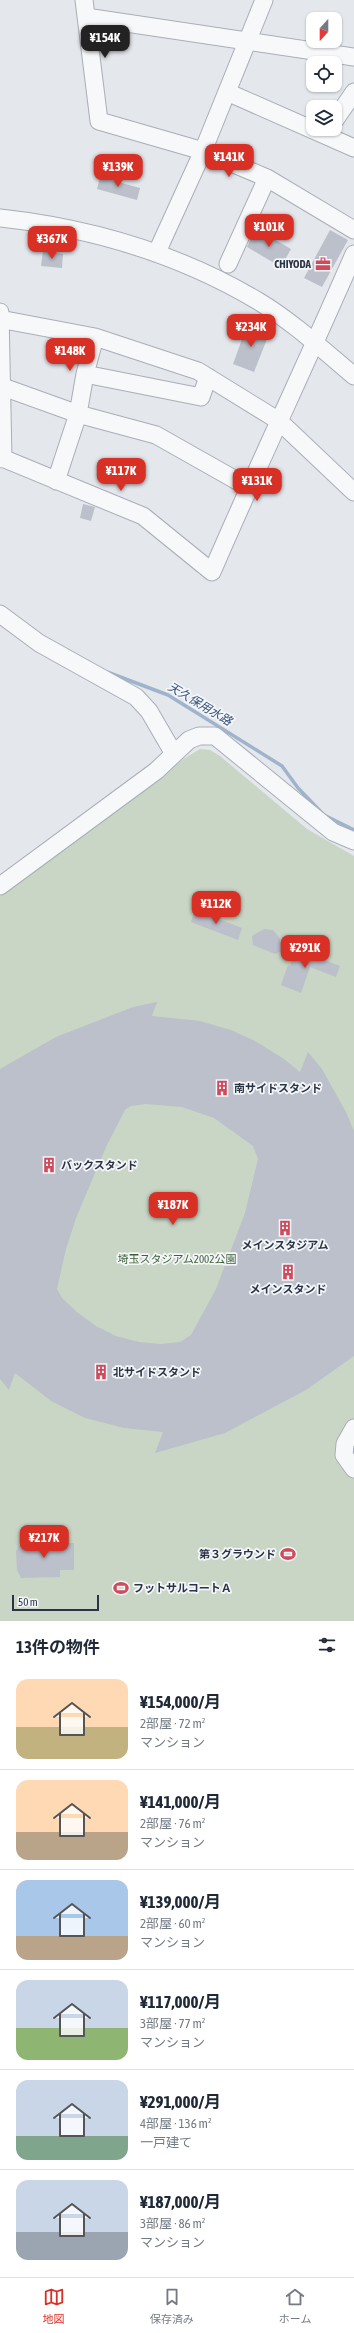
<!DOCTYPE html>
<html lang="ja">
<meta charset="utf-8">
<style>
:root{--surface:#fff;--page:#f6f6f7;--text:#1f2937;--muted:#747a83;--line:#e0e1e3;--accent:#d93025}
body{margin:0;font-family:"Asap Condensed","Noto Sans JP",sans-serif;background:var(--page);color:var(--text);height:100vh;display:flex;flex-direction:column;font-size:15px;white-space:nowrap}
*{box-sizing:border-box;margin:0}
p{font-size:13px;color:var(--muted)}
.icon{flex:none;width:22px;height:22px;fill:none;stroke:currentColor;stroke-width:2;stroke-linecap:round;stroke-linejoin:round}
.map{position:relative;height:1621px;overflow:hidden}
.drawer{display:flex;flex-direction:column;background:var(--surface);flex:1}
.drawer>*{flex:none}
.needle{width:26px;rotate:201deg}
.fabs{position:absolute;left:306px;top:12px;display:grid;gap:8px}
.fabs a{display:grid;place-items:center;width:36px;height:36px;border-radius:8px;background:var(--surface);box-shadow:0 1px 3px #0004;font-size:20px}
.scale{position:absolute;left:12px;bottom:10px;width:87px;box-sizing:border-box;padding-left:4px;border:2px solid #2b3445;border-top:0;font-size:11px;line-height:14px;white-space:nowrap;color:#2b3445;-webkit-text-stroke:3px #f4f6f9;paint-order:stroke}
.price{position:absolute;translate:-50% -34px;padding:0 9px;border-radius:8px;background:var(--accent);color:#fff;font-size:13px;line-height:26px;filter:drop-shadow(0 1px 2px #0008)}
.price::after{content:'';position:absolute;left:50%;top:24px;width:12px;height:9px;margin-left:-6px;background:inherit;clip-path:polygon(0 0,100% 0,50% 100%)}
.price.selected{background:#222;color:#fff}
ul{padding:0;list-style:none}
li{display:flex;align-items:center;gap:12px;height:100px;padding:0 16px}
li+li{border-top:1px solid var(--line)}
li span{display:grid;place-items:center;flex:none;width:112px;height:80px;border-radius:12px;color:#555}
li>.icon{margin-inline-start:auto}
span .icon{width:48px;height:48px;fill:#fffc;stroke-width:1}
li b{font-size:17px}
h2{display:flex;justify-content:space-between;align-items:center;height:48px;padding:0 16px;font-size:17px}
.tabs{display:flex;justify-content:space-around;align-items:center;height:56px;border-top:1px solid var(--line);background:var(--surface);font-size:11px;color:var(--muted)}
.tabs a{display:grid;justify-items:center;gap:2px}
.tabs .selected{color:var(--accent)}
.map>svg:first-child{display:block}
.green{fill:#c9d6c5}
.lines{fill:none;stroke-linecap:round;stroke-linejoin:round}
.stream{stroke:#9fb4cc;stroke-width:3.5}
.building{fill:#bbc0ca;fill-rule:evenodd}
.minor-casing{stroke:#a9aeb7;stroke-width:19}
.minor{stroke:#f7f8fa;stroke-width:17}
.labels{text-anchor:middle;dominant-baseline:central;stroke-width:3.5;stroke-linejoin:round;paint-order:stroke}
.poi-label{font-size:11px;font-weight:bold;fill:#2b3445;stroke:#f4f6f9;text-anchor:start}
.park-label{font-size:11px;fill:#3f6138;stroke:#f4f6f9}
.water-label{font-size:12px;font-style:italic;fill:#34527a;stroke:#f4f6f9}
</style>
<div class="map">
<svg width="354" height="1621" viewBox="0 0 354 1621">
<rect width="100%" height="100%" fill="#e4e7ec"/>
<!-- green -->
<path class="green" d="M200,749L210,750L220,756L307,829L354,856V1621H0V896L185,758Z"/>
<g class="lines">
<!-- stream -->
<path class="stream" d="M107,672L168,695L282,766L298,788L324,815L354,830"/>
</g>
<!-- building -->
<path class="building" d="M100,177L140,188L137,200L97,189Z
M255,228L291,249L281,267L247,247Z
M330,230L348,240L322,287L304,278Z
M43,251L63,254L62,268L41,266Z
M248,323L266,330L263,337L267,339L254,372L233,364Z
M83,504L95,507L91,521L80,518Z
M195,910L242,928L238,940L191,922Z
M264,929L273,930L279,937L281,943L291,947L275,954L253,945L252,936Z
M293,948L340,966L336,977L310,967L301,993L281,985L288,965L290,966L292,960L289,959Z
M157,1002L152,1016L200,1021L231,1030L255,1041L284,1059L300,1072L308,1052L322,1069L346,1112L354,1131V1356L306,1390L225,1433L155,1453L163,1432L124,1428L85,1418L51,1401L15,1373L9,1390L0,1379V1069L56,1037L133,1007ZM146,1104L182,1107L214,1118L253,1146L258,1159L245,1213L216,1289L191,1335L180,1342L161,1344L139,1342L116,1336L96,1326L77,1312L62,1298L57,1289L66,1249L76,1218L106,1147L125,1110L131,1106Z
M22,1542L74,1543V1570H60V1577L21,1578L17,1570L16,1551Z"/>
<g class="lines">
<!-- minor casing -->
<g class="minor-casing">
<path id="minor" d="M84,0L99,121L203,151L267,178L354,230
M86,17L354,57
M227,92L354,148
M335,120L354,92
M0,218C91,228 179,254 258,301C293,322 323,350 354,376
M157,252L203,151L264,0
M228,264L267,178
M0,312L3,459
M0,319L95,337L198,371L279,421L354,492
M85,374L201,397L208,377
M3,387L78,414L156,435L248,487
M0,457L143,516L212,572C258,465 308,360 354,254
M56,481L78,414L85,374L95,337
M0,614L39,643L136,697L149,711L174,754
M0,886L156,771L189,740L199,736H215L333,832L354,841
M354,1428L345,1444L344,1455L354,1469"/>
</g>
<!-- minor -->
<use href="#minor" class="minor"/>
</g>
<!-- icons -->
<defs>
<g id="office-bare" transform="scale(1.2)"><path d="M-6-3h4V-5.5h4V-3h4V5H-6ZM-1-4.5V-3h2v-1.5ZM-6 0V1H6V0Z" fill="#d1495b" stroke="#f4f6f9" stroke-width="2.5" paint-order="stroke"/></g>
<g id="building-bare" transform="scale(1.2)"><path d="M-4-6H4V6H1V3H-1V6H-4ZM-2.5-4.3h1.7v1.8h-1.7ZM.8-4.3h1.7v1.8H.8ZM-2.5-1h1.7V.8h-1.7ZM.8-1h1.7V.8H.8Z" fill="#d1495b" stroke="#f4f6f9" stroke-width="2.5" paint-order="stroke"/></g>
<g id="stadium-bare" transform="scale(1.2)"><path d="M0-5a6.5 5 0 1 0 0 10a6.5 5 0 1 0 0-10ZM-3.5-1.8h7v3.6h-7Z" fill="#d1495b" stroke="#f4f6f9" stroke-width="2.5" paint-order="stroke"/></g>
</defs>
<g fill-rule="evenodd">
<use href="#office-bare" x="323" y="264"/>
<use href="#building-bare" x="222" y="1088"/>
<use href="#building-bare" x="49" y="1165"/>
<use href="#building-bare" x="285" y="1228"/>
<use href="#building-bare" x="288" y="1272"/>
<use href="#building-bare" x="101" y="1372"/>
<use href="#stadium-bare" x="288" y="1554"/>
<use href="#stadium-bare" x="121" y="1588"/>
</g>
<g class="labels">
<!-- poi labels -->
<g class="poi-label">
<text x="311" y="264" text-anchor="end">CHIYODA</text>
<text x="234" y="1088">南サイドスタンド</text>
<text x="61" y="1165">バックスタンド</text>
<text x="285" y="1245" text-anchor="middle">メインスタジアム</text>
<text x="288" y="1289" text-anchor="middle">メインスタンド</text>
<text x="113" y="1372">北サイドスタンド</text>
<text x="276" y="1554" text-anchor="end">第３グラウンド</text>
<text x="133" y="1588">フットサルコートＡ</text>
</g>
<!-- park labels -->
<g class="park-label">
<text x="177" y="1259">埼玉スタジアム2002公園</text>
</g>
<!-- water labels -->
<g class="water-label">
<text transform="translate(200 704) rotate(31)">天久保用水路</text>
</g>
</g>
</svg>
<div class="fabs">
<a><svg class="needle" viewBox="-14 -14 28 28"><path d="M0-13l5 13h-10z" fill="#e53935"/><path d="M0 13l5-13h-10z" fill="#747a83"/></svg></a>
<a><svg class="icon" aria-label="locate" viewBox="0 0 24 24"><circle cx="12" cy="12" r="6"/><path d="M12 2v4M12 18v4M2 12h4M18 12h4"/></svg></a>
<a><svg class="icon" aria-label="layers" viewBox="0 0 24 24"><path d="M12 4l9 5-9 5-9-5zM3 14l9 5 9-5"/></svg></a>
</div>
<div class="scale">50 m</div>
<b class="price selected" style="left:105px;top:59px">¥154K</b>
<b class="price" style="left:229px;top:178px">¥141K</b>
<b class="price" style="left:118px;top:188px">¥139K</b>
<b class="price" style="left:269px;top:248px">¥101K</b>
<b class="price" style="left:52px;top:260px">¥367K</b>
<b class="price" style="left:251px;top:348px">¥234K</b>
<b class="price" style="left:70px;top:372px">¥148K</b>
<b class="price" style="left:121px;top:492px">¥117K</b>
<b class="price" style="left:257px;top:502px">¥131K</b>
<b class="price" style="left:216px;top:925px">¥112K</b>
<b class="price" style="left:305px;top:969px">¥291K</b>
<b class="price" style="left:173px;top:1226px">¥187K</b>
<b class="price" style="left:44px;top:1559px">¥217K</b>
</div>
<section class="drawer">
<h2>13件の物件<svg class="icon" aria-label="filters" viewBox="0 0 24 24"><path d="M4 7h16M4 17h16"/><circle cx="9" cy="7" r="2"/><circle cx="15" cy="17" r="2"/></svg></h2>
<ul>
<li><span style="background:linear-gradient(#ffd9b3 60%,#c2b280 0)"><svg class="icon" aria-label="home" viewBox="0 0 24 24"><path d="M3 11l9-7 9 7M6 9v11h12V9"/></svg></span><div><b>¥154,000/月</b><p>2部屋 · 72 m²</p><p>マンション</p></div></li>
<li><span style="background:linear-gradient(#ffd9b3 65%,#b9a48a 0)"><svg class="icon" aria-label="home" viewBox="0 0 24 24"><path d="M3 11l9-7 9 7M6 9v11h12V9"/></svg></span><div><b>¥141,000/月</b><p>2部屋 · 76 m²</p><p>マンション</p></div></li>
<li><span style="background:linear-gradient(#a9c7e8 70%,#b9a48a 0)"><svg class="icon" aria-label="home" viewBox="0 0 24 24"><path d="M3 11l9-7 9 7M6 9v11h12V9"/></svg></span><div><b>¥139,000/月</b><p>2部屋 · 60 m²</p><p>マンション</p></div></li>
<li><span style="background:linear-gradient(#c9d6e8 60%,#8fb573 0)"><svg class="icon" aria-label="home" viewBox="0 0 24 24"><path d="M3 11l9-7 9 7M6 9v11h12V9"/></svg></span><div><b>¥117,000/月</b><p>3部屋 · 77 m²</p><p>マンション</p></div></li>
<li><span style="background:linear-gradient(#c9d6e8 70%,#7fa58c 0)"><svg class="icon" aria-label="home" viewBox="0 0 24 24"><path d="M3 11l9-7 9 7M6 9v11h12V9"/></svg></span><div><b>¥291,000/月</b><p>4部屋 · 136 m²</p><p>一戸建て</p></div></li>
<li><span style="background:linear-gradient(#c9d6e8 65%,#9aa5b1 0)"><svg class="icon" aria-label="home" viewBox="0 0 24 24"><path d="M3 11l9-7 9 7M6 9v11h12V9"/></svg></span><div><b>¥187,000/月</b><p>3部屋 · 86 m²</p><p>マンション</p></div></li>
</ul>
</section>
<nav class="tabs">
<a class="selected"><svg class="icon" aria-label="map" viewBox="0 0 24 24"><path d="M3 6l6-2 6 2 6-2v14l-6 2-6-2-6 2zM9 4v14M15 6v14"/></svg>地図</a>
<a><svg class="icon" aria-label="saved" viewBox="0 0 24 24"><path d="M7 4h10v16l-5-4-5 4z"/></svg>保存済み</a>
<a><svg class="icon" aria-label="home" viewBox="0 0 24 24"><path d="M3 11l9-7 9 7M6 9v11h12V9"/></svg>ホーム</a>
</nav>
